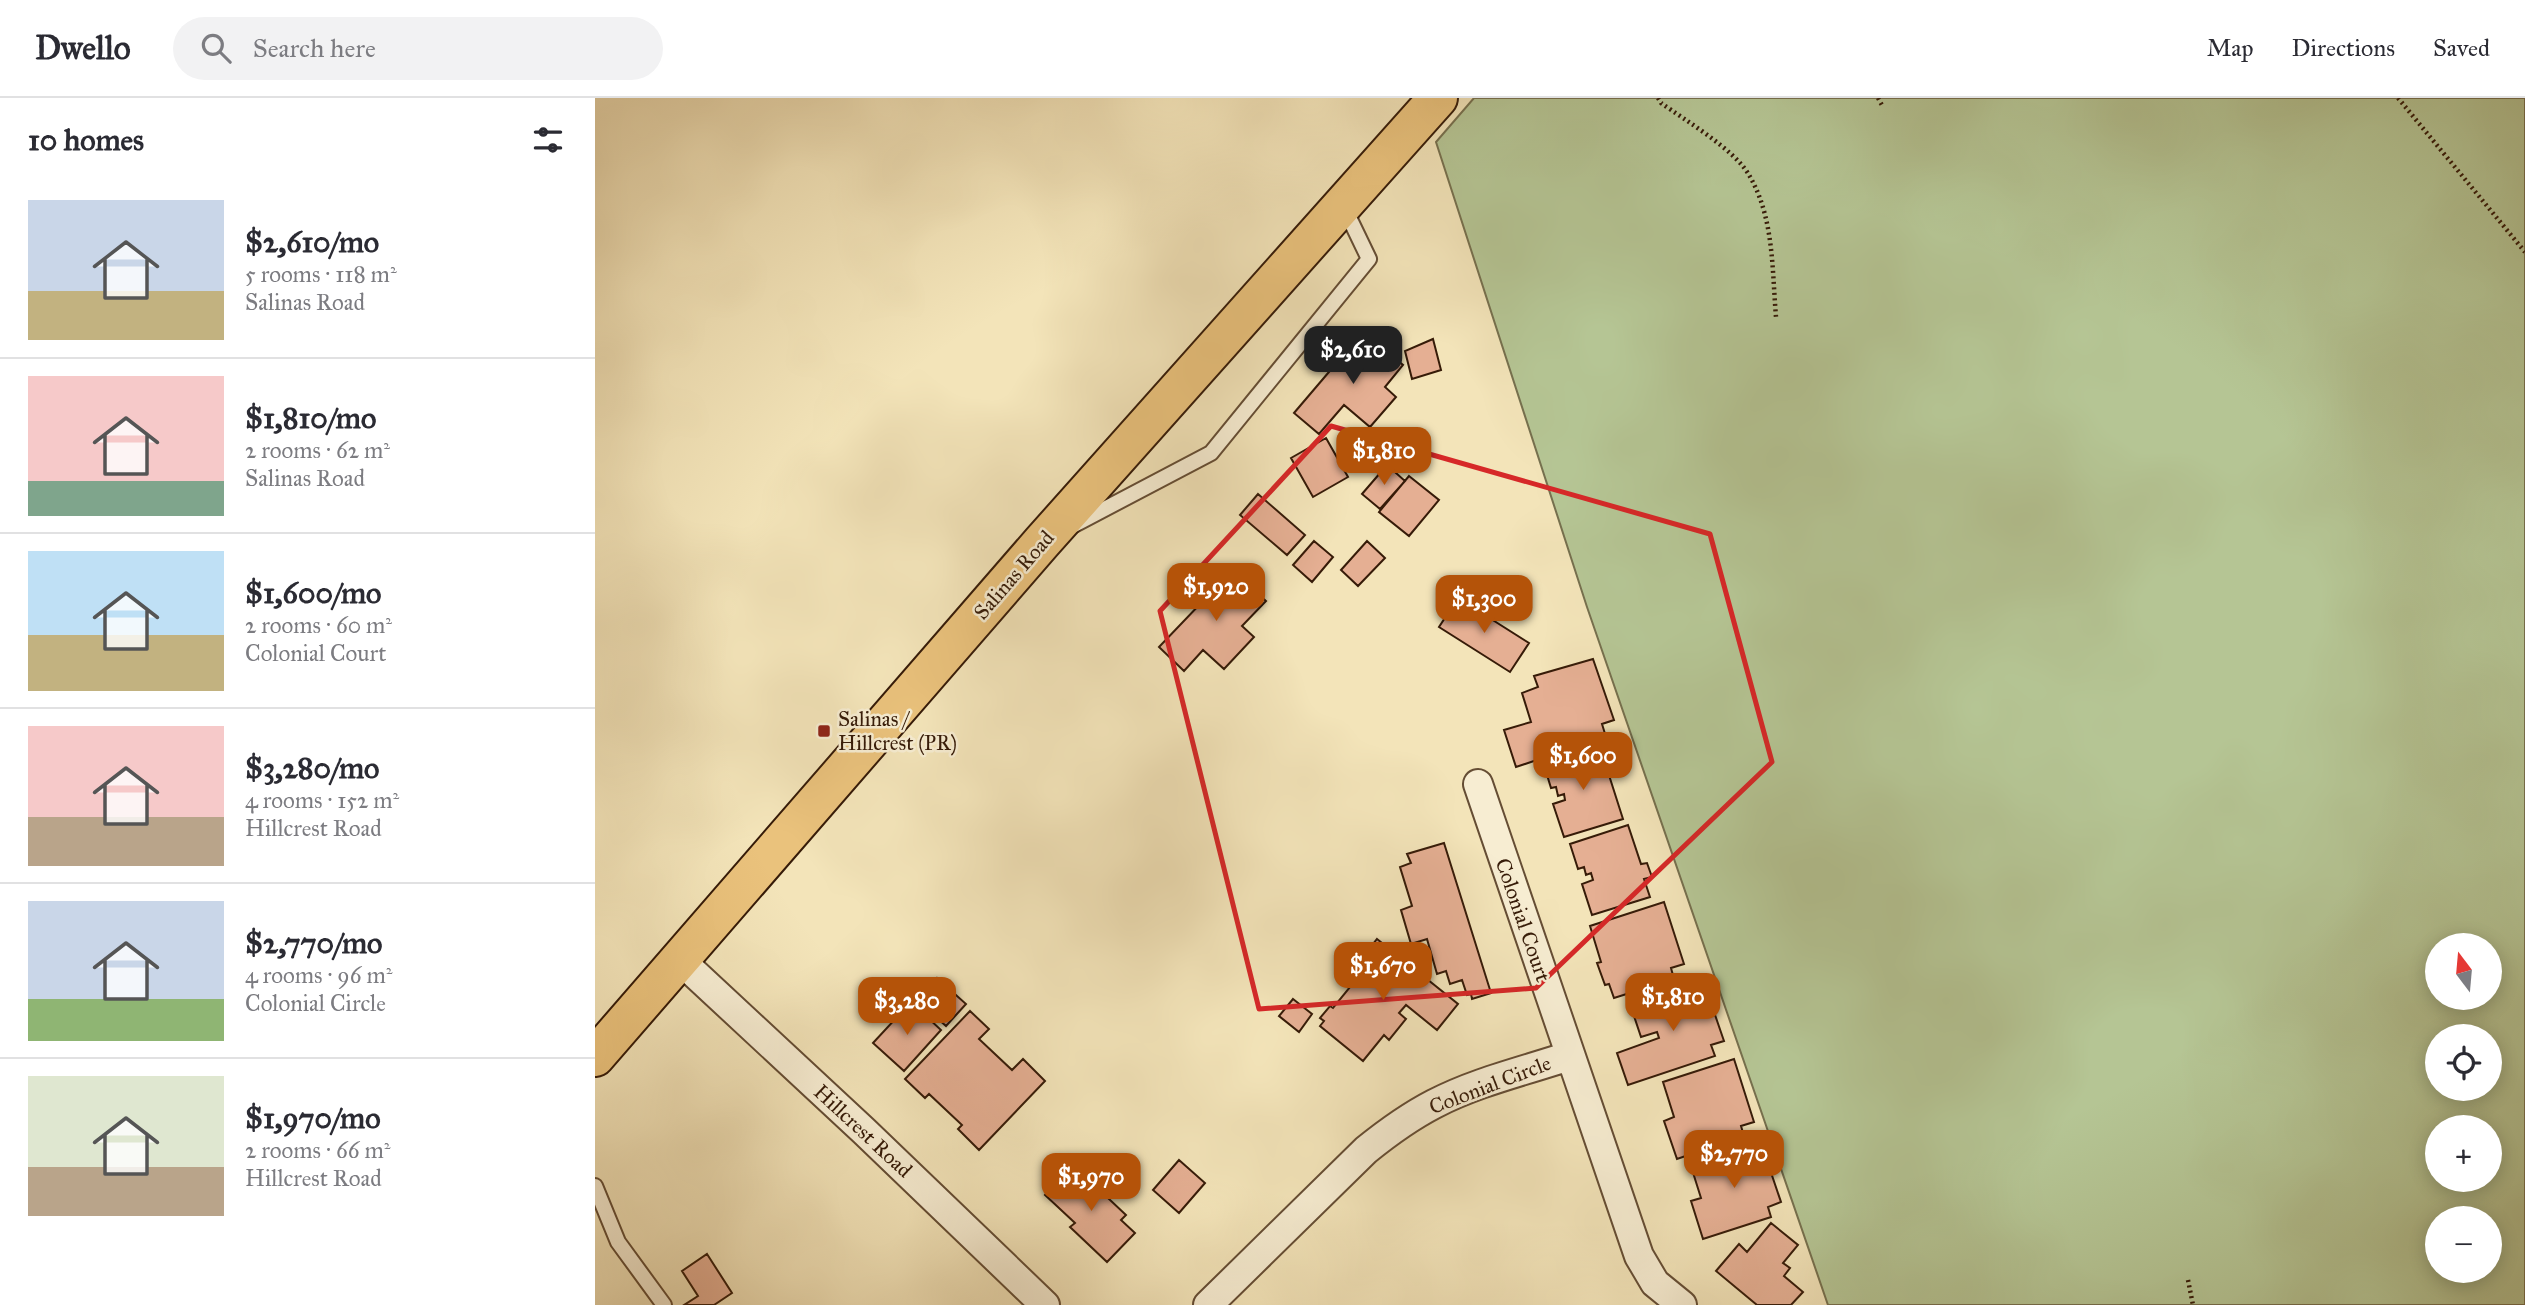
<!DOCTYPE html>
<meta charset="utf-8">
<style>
:root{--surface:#fff;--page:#f2f2f3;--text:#2b2b33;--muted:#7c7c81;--line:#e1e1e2;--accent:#b45309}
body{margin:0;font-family:"IM FELL Great Primer",serif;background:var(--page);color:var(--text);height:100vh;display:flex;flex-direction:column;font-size:26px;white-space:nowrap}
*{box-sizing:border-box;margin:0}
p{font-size:23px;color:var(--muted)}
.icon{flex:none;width:38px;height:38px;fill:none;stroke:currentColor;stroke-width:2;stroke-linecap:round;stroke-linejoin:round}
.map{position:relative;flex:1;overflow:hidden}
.details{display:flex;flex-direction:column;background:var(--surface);width:595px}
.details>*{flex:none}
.needle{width:46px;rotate:344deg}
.controls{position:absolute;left:1830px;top:835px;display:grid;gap:14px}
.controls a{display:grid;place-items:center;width:77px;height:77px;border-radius:50%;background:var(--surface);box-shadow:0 4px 18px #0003;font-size:35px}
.price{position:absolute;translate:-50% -60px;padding:0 16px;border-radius:14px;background:var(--accent);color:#fff;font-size:23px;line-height:46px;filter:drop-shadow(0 2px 4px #0008)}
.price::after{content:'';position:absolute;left:50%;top:42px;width:21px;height:16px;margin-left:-10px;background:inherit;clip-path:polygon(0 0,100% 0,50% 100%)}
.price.selected{background:#222;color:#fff}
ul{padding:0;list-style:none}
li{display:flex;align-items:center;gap:21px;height:175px;padding:0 28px}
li+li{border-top:2px solid var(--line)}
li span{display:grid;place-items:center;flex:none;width:196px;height:140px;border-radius:0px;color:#555}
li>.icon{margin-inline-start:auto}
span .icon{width:84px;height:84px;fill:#fffc;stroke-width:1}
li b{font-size:30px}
h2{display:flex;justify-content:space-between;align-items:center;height:84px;padding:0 28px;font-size:30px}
header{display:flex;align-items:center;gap:42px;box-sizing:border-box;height:98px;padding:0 35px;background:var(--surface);border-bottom:2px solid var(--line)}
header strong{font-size:33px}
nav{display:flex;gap:38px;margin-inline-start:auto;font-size:24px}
.search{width:490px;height:63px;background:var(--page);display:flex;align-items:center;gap:18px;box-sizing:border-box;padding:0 24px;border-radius:38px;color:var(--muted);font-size:26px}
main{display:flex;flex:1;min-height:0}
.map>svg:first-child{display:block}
.green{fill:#b5c594;stroke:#76704e;stroke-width:2;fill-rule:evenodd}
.building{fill:#e5af93;stroke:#361b08;stroke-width:2}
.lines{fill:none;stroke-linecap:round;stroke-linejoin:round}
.lane-casing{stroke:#654d34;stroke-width:18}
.street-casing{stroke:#654d34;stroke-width:32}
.primary-casing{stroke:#361b08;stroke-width:42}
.path{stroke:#361b08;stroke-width:4.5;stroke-dasharray:2 3.5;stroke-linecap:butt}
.lane{stroke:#f7edd2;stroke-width:14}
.street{stroke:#f7edd2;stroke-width:28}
.primary{stroke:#eac27c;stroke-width:38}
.marked{fill:none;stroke:#d62828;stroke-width:5;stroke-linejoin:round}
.poi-dot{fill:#8f2418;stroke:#f7edd2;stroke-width:2.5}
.labels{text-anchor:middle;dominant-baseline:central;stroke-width:5;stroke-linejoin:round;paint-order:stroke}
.street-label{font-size:21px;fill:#361b08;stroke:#f7edd2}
.poi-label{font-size:21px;fill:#361b08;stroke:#f7edd2;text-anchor:start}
</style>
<header>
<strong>Dwello</strong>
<div class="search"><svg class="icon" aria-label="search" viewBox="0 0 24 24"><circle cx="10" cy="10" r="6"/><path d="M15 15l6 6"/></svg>Search here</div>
<nav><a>Map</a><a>Directions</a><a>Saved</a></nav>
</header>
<main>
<section class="details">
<h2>10 homes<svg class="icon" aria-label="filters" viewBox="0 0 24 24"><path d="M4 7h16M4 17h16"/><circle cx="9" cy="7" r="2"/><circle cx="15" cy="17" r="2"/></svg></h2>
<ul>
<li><span style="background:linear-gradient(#c9d6e8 65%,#c2b280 0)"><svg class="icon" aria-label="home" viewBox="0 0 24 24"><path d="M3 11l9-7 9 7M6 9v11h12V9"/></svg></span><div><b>$2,610/mo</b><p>5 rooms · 118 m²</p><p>Salinas Road</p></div></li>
<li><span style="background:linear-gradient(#f6c9c9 75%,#7fa58c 0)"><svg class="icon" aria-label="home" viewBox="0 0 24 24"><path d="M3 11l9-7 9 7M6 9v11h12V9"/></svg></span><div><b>$1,810/mo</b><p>2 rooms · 62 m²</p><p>Salinas Road</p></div></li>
<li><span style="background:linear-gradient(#bfe0f5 60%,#c2b280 0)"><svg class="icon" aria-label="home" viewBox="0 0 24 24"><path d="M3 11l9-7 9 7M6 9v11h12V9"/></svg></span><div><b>$1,600/mo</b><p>2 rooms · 60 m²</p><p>Colonial Court</p></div></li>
<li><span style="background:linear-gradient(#f6c9c9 65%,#b9a48a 0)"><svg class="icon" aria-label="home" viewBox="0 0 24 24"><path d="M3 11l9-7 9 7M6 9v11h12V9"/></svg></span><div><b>$3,280/mo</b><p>4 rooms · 152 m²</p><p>Hillcrest Road</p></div></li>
<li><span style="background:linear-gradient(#c9d6e8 70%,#8fb573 0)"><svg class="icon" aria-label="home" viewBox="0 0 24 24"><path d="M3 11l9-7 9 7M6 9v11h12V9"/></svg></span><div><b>$2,770/mo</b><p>4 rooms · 96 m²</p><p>Colonial Circle</p></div></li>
<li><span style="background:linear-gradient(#dfe7d0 65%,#b9a48a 0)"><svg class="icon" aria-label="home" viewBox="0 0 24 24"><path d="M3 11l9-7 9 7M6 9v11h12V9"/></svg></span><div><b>$1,970/mo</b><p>2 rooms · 66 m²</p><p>Hillcrest Road</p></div></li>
</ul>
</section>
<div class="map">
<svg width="1930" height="1207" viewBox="0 0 1930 1207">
<rect width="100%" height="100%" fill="#f3e4b9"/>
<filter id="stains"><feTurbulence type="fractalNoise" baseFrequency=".00286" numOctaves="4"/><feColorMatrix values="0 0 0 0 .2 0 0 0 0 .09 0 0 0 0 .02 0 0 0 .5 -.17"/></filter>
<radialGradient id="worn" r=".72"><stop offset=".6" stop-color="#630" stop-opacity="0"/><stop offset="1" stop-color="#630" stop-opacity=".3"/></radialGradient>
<!-- green -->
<path class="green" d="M879,0H1930V1207H1233L992,509L841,44ZM1843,847H1895V900H1843ZM1843,938H1895V990H1843ZM1843,1029H1895V1082H1843ZM1843,1120H1895V1172H1843Z"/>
<!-- building -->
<path class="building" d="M768,234L808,267L790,289L801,299L775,329L749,307L724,336L699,315Z
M838,241L846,272L817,281L810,253Z
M731,340L753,379L718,399L696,360Z
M792,367L810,383L785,411L767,396Z
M814,378L844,402L814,438L784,414Z
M663,396L710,437L692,457L645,417Z
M719,443L738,459L717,484L698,467Z
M772,443L790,460L763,488L746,472Z
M633,468L671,503L647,528L659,539L629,571L608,552L589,573L564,549L608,503L604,499Z
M863,500L934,545L915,574L844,529Z
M998,561L1019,622L1007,626L1011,639L921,669L909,632L936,624L927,595L943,589L939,578Z
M1005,649L1028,721L969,739L958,706L970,702L969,696L963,698L961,689L956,690L949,667Z
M1033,727L1046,766L1052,765L1057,779L1049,781L1055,799L997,817L987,786L998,782L996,775L991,777L989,769L983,771L975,746Z
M849,745L896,895L877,901L876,896L872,897L867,882L855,886L851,873L842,876L832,841L816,846L806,812L817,808L805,769L816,765L812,756Z
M1069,804L1089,866L1076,870L1079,881L1019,900L1014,886L1010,887L1002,865L1006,864L995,828Z
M782,841L863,906L842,932L811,907L804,915L811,921L794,942L789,937L768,963L725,928L729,923L725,920L735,908L738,910L760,883L753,878Z
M342,880L371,906L351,928L322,902Z
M1108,882L1129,943L1116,947L1120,958L1033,987L1022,955L1064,940L1062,934L1046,939L1038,915L1054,910L1050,899L1093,884L1094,887Z
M698,901L717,916L704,934L684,918Z
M316,904L346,932L309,973L278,945Z
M375,913L394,931L384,941L417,972L428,961L450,983L384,1052L363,1031L367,1027L334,996L330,1000L310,981Z
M1139,961L1159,1024L1146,1028L1149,1038L1082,1061L1069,1023L1079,1019L1068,984Z
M1165,1042L1186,1104L1173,1109L1176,1119L1108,1141L1096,1103L1106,1100L1095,1065Z
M584,1062L610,1085L584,1115L558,1092Z
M478,1067L531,1117L526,1122L540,1135L512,1164L475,1129L480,1125L450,1097Z
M1176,1125L1203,1147L1188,1165L1195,1170L1189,1178L1208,1194L1196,1207H1162L1121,1173L1144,1146L1152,1154Z
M112,1156L137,1195L119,1207H89L103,1198L87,1173Z"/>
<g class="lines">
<!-- lane casing -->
<g class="lane-casing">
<path id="lane" d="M479,427L616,355L774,161L749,109
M0,1088L23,1144L69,1207"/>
</g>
<!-- street casing -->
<g class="street-casing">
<path id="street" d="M883,686L1044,1158L1060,1185L1087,1207
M84,861L269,1033L450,1207
M613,1207L771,1052C792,1035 814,1019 839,1006C881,984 929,973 974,958"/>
</g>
<!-- primary casing -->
<g class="primary-casing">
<path id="primary" d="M0,959L447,444L843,0"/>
</g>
<!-- path -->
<path class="path" d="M1063,0L1066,5C1090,22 1140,52 1154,77C1179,119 1177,171 1181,219
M1283,0L1288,9
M1803,0L1930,154
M1593,1182L1598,1207"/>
<!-- lane -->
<use href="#lane" class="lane"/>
<!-- street -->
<use href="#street" class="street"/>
<!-- primary -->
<use href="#primary" class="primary"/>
</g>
<!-- marked area -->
<path class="marked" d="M736,328L1115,436L1177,664L941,890L664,911L565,513Z"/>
<!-- markers -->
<rect class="poi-dot" x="222" y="626" width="14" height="14" rx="3.5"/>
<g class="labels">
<!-- street labels -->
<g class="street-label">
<text transform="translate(419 477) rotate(-49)">Salinas Road</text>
<text transform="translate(928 822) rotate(71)">Colonial Court</text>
<text transform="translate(895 987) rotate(-21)">Colonial Circle</text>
<text transform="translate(268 1033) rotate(43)">Hillcrest Road</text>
</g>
<!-- poi labels -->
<g class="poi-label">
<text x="243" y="621">Salinas /<tspan x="243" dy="24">Hillcrest (PR)</tspan></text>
</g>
</g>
<rect width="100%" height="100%" filter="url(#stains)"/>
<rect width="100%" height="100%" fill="url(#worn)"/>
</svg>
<div class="controls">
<a><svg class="needle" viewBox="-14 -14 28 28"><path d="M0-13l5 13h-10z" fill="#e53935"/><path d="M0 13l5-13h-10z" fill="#7c7c81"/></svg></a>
<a><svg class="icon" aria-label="locate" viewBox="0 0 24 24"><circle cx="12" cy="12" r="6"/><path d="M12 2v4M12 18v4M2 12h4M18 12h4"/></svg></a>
<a>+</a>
<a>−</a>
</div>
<b class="price selected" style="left:758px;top:288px">$2,610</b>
<b class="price" style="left:789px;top:389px">$1,810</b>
<b class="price" style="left:621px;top:525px">$1,920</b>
<b class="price" style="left:889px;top:537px">$1,300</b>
<b class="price" style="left:988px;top:694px">$1,600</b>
<b class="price" style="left:788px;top:904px">$1,670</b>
<b class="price" style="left:1078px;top:935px">$1,810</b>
<b class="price" style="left:312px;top:939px">$3,280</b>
<b class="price" style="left:1139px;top:1092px">$2,770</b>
<b class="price" style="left:496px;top:1115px">$1,970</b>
</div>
</main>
